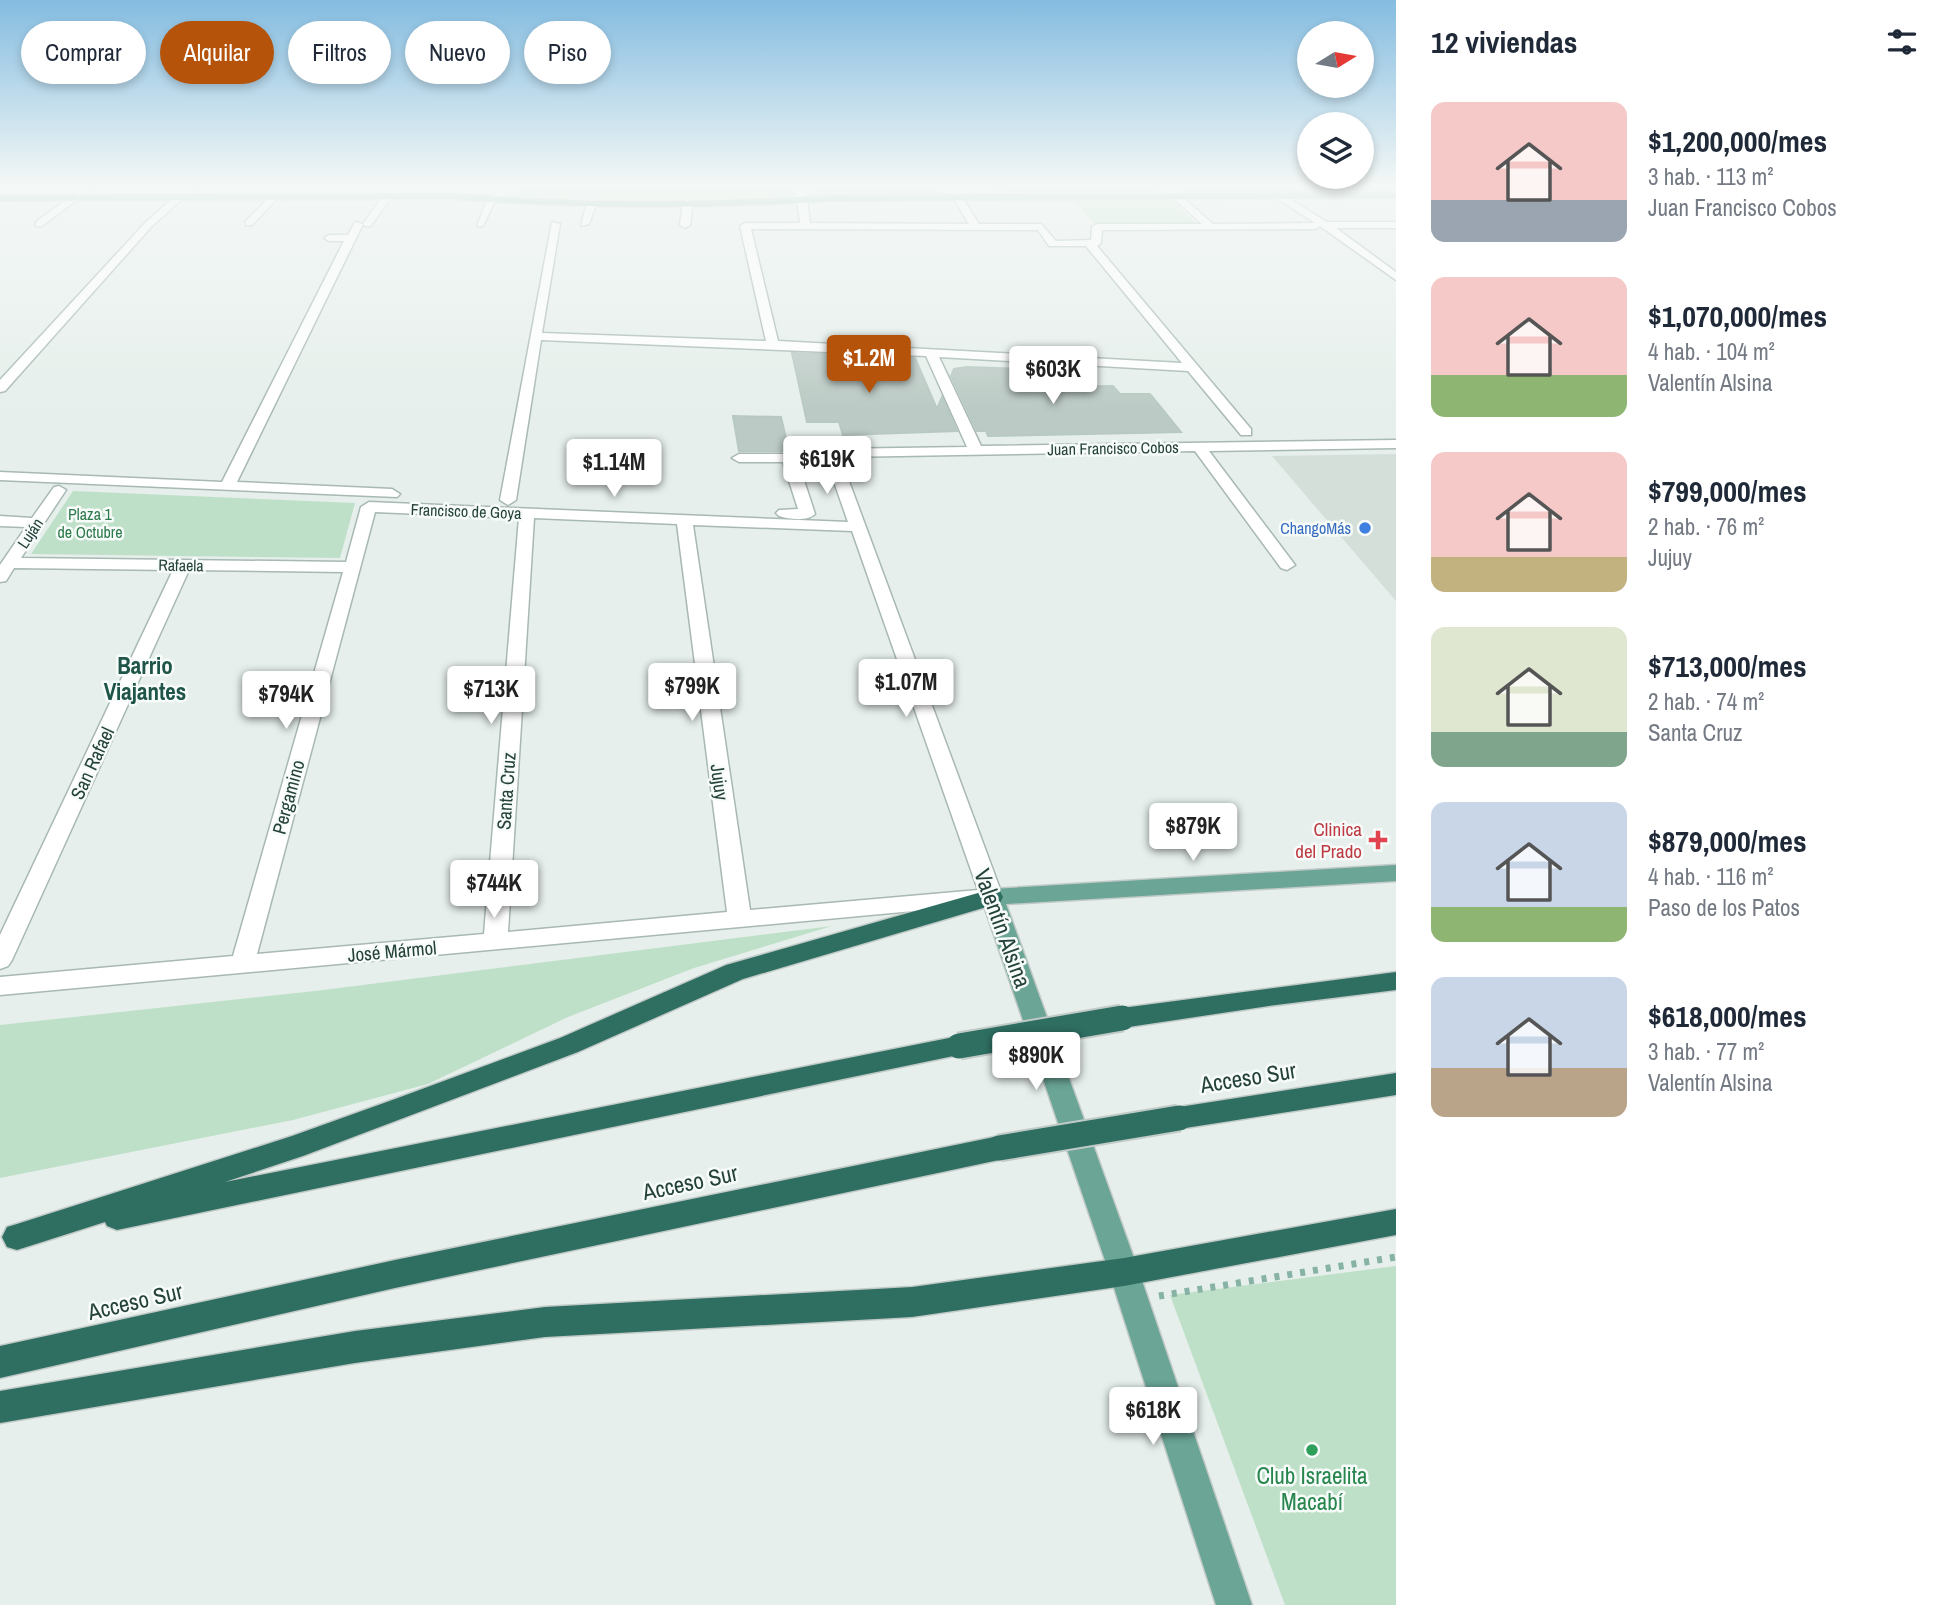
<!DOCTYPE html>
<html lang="es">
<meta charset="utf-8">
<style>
:root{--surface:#fff;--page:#f2f2f3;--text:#1f2937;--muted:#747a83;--accent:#b45309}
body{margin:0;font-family:"Archivo Narrow",sans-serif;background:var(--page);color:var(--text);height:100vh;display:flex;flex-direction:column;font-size:26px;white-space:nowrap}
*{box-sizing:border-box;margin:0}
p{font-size:23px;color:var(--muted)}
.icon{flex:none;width:38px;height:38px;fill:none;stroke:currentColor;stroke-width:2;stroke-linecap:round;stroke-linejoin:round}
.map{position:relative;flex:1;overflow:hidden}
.drawer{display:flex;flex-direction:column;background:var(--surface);width:560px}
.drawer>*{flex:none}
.top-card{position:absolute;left:21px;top:21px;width:665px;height:63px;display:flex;gap:14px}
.needle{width:46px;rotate:79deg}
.tools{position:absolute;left:1297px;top:21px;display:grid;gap:14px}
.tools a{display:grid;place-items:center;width:77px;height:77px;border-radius:50%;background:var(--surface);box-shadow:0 4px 10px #0003;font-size:35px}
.price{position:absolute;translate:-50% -60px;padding:0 16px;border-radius:7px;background:#fff;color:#222;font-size:23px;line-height:46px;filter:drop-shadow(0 2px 4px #0008)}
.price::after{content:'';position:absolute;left:50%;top:42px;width:21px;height:16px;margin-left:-10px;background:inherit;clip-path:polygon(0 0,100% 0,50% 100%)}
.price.selected{background:var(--accent);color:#fff}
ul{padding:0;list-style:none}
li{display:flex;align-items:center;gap:21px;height:175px;padding:0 35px}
li span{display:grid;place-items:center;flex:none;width:196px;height:140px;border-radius:14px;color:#555}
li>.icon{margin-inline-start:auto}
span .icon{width:84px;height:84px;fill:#fffc;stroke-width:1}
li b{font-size:30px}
h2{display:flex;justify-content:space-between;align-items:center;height:84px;padding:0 35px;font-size:30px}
.pill{padding:0 24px;border-radius:32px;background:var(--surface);box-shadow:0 4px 10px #0003;font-size:24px;line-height:63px}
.pill.selected{background:var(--accent);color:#fff}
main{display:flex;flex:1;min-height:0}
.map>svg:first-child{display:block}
.built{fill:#d4dfda}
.green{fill:#bfe0c8}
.building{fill:#bbcac4;stroke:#b8c9c2;stroke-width:2}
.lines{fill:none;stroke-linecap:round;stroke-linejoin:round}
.minor-casing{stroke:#a8b8b2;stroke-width:3}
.major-casing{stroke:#c2cac8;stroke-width:3}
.highway-casing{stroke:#c2cac8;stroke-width:3}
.path{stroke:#86b3a5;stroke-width:7;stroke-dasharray:5 8;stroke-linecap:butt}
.minor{fill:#fff;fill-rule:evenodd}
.major{fill:#6aa596;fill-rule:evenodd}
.highway{fill:#2f6f62;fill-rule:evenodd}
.highway-bridge-casing{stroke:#c2cac8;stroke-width:29;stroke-linecap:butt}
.highway-bridge{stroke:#2f6f62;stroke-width:25}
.shop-dot{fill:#3f7fe0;stroke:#f7fbf9;stroke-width:2.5}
.health-dot{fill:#e0444e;stroke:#f7fbf9;stroke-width:2.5}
.leisure-dot{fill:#2e9e5b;stroke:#f7fbf9;stroke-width:2.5}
.labels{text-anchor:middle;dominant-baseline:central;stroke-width:5;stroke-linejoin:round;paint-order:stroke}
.far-street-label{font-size:16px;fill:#24423a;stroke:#f7fbf9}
.far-park-label{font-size:16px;fill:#2d7a4b;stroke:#f7fbf9}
.far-shop-label{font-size:16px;fill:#366cbe;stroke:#f7fbf9;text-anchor:end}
.street-label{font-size:19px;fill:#24423a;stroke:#f7fbf9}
.health-label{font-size:19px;fill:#be3a42;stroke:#f7fbf9;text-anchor:end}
.quarter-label{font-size:23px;font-weight:bold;fill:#1f5548;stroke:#f7fbf9}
.near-street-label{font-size:23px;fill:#24423a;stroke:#f7fbf9}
.near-leisure-label{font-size:23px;fill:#27864d;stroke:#f7fbf9}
</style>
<main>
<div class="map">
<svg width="1396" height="1605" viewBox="0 0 1396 1605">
<rect width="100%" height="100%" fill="#e6efeb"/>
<!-- built -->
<path class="built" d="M1396,454V601L1272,456Z"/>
<!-- green -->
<path class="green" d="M528,186H791L794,196L778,198L510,197Z
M1396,187V192L1190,193L1178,190Z
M1150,188L1161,192L972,194L961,191Z
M820,189H934L945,192L937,194L810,192Z
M1165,198L1171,199L1197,224L1096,225L1072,199Z
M73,491L355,503L340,558L31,554Z
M832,926L694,968L568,1017L428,1084L293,1120L0,1178V1025L315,991Z
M1396,1266V1605H1285L1170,1295Z"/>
<!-- building -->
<path class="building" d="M792,353L915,358L937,409L942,397L957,431L843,435L839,422H807Z
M967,367L1027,369L1037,387L1113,386L1120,394H1150L1181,432L988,436L986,431H977L951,376L954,369Z
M733,416L781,417L789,451H739Z"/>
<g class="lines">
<!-- minor casing -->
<g class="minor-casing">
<path id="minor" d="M85,186H95L42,226H36V222Z
M187,186H197L152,226L5,391L0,392V380L146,222Z
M280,186H289L252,225H246V221Z
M390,186H399L371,226H365L363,224Z
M506,186H516L494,203L483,226H477L487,200Z
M795,186H805L810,223L969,224L946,186H955L979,224H1041L1056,241L1091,240L1092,227L1097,224H1202L1160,186H1170L1213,224L1315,223L1277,198L1275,196L1280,193L1327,222H1396V228H1336L1396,272V280L1320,226L1315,229L1102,230L1101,243L1097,246L1251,429V435H1241L1188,371L939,357L981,446L1396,440V448L1209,451L1295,565L1287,570L1281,568L1195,451L840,457L1003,897L1000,903L0,995V977L233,956L343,572L189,570L12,960L8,966L0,969V935L173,570L14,568L6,581L0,582V565L26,527L0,526V516L32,518L54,487L59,486L66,490L21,558L346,562L361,507L369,502L848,522L827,462H798L815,514C807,522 789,519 779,516L776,513L779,510L798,509L783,462H739L732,458L739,454H824L831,449L967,447L926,356L541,340L516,500L508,505L500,500L552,222L560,224L542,333L766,341L740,226L745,223H800ZM751,229L1038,230L1049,246H1086L1182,363L778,341ZM375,512L519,518L484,934L257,954ZM534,518L677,524L727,912L508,932ZM693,525L852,531L978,890L750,910Z
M592,199L597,202L589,224L581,226L587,202Z
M688,199L693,202L690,225L685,228L680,225L683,202Z
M355,222L363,224L237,482L392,489L400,494L397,497L0,480V472L222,482L344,241H329L324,238L329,235H348Z"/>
</g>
<!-- major casing -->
<g class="major-casing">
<path id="major" d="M1396,192V198L833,201C707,209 577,209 451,199L0,201V195L451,193C577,204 707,203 833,195Z
M1396,865V881L1006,904L1139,1272L1252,1605H1216L1109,1272L981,897L984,891L992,889Z"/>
</g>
<!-- highway casing -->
<g class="highway-casing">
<path id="highway" d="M992,889L1000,891L1003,897L1000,903L743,979L578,1052L303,1156L225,1182L959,1036L968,1039L972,1046L968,1053L117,1230L107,1226L105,1222L17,1250L7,1247L2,1237L7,1227L17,1224L292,1136L395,1099L560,1038L726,965Z
M1396,972V990L1269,1006L1122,1028L1113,1025L1109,1018L1113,1011L1122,1008Z
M1396,1073V1095L1179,1129L1169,1126L1165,1118L1169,1110L1179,1107Z
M999,1136L1009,1140L1013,1148L1009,1156L999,1160L395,1288L0,1378V1346L395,1260Z
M1396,1209V1235L1124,1286L912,1317L545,1337L355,1363L0,1423V1391L355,1331L545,1307L912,1287L1124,1258Z"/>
</g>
<!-- path -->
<path class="path" d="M1159,1296L1396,1257"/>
<!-- minor -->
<use href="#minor" class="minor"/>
<!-- major -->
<use href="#major" class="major"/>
<!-- highway -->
<use href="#highway" class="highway"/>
<!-- highway-bridge casing -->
<g class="highway-bridge-casing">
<path id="highway-bridge" d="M959,1046L1122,1018
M999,1148L1179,1118"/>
</g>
<!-- highway-bridge -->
<use href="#highway-bridge" class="highway-bridge"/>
</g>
<!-- sky -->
<linearGradient id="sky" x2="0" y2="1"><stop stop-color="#84bce0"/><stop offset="0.45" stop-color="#f4f8f6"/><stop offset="1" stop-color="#f4f8f6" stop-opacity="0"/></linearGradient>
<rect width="1396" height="411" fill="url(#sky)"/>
<!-- markers -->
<circle class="shop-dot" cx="1365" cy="528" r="7"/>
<path class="health-dot" d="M1374.5 829.5h7v7h7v7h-7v7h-7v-7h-7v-7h7z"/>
<circle class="leisure-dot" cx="1312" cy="1450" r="7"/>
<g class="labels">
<!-- far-street labels -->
<g class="far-street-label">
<text transform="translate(1113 448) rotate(-1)">Juan Francisco Cobos</text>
<text transform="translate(466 511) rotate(2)">Francisco de Goya</text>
<text transform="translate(30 533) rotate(-56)">Luján</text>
<text transform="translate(181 565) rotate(1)">Rafaela</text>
</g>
<!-- far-park labels -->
<g class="far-park-label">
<text x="90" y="514">Plaza 1<tspan x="90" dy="18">de Octubre</tspan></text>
</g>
<!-- far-shop labels -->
<g class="far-shop-label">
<text x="1351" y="528">ChangoMás</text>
</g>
<!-- street labels -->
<g class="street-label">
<text transform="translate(92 763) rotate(-65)">San Rafael</text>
<text transform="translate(720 782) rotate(82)">Jujuy</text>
<text transform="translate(506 791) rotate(-86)">Santa Cruz</text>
<text transform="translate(288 797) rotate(-75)">Pergamino</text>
<text transform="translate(392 951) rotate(-5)">José Mármol</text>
</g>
<!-- health labels -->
<g class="health-label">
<text x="1362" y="829">Clinica<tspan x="1362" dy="22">del Prado</tspan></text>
</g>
<!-- quarter labels -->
<g class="quarter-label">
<text x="145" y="665">Barrio<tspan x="145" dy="26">Viajantes</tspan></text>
</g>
<!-- near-street labels -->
<g class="near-street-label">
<text transform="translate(1003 928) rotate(70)">Valentín Alsina</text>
<text transform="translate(1248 1077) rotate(-9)">Acceso Sur</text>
<text transform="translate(690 1182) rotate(-12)">Acceso Sur</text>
<text transform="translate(135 1301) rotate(-13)">Acceso Sur</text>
</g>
<!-- near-leisure labels -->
<g class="near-leisure-label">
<text x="1312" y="1475">Club Israelita<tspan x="1312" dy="26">Macabí</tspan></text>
</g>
</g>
</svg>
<div class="tools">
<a><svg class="needle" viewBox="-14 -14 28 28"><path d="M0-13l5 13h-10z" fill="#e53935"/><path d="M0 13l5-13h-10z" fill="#747a83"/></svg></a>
<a><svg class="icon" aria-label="layers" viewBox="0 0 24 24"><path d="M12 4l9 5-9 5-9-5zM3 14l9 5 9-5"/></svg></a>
</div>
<b class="price selected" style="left:869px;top:395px">$1.2M</b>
<b class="price" style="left:1053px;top:406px">$603K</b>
<b class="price" style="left:827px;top:496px">$619K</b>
<b class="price" style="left:614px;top:499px">$1.14M</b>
<b class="price" style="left:906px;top:719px">$1.07M</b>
<b class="price" style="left:692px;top:723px">$799K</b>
<b class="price" style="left:491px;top:726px">$713K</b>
<b class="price" style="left:286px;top:731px">$794K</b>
<b class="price" style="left:1193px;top:863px">$879K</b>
<b class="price" style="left:494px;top:920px">$744K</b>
<b class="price" style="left:1036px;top:1092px">$890K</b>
<b class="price" style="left:1153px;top:1447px">$618K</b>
<div class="top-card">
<a class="pill">Comprar</a>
<a class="pill selected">Alquilar</a>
<a class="pill">Filtros</a>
<a class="pill">Nuevo</a>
<a class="pill">Piso</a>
</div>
</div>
<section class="drawer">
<h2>12 viviendas<svg class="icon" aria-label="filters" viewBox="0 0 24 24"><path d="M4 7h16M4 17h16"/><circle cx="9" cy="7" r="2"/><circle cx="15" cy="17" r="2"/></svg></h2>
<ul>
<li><span style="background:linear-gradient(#f6c9c9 70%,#9aa5b1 0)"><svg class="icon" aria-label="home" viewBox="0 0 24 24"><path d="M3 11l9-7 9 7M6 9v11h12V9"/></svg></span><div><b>$1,200,000/mes</b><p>3 hab. · 113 m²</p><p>Juan Francisco Cobos</p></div></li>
<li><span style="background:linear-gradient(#f6c9c9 70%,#8fb573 0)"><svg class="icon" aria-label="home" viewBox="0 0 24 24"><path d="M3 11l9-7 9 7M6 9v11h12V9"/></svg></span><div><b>$1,070,000/mes</b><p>4 hab. · 104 m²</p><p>Valentín Alsina</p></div></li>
<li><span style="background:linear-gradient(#f6c9c9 75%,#c2b280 0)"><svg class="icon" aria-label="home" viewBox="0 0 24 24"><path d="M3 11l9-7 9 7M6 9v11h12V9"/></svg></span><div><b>$799,000/mes</b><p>2 hab. · 76 m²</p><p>Jujuy</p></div></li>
<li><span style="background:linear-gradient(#dfe7d0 75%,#7fa58c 0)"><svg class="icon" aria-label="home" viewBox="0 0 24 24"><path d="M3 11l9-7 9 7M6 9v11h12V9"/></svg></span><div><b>$713,000/mes</b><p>2 hab. · 74 m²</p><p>Santa Cruz</p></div></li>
<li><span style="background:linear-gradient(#c9d6e8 75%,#8fb573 0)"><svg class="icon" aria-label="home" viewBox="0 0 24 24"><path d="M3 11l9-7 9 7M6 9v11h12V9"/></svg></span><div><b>$879,000/mes</b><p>4 hab. · 116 m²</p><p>Paso de los Patos</p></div></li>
<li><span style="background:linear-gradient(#c9d6e8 65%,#b9a48a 0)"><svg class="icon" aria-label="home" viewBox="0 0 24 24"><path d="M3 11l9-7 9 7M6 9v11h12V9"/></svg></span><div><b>$618,000/mes</b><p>3 hab. · 77 m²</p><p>Valentín Alsina</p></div></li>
</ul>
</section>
</main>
